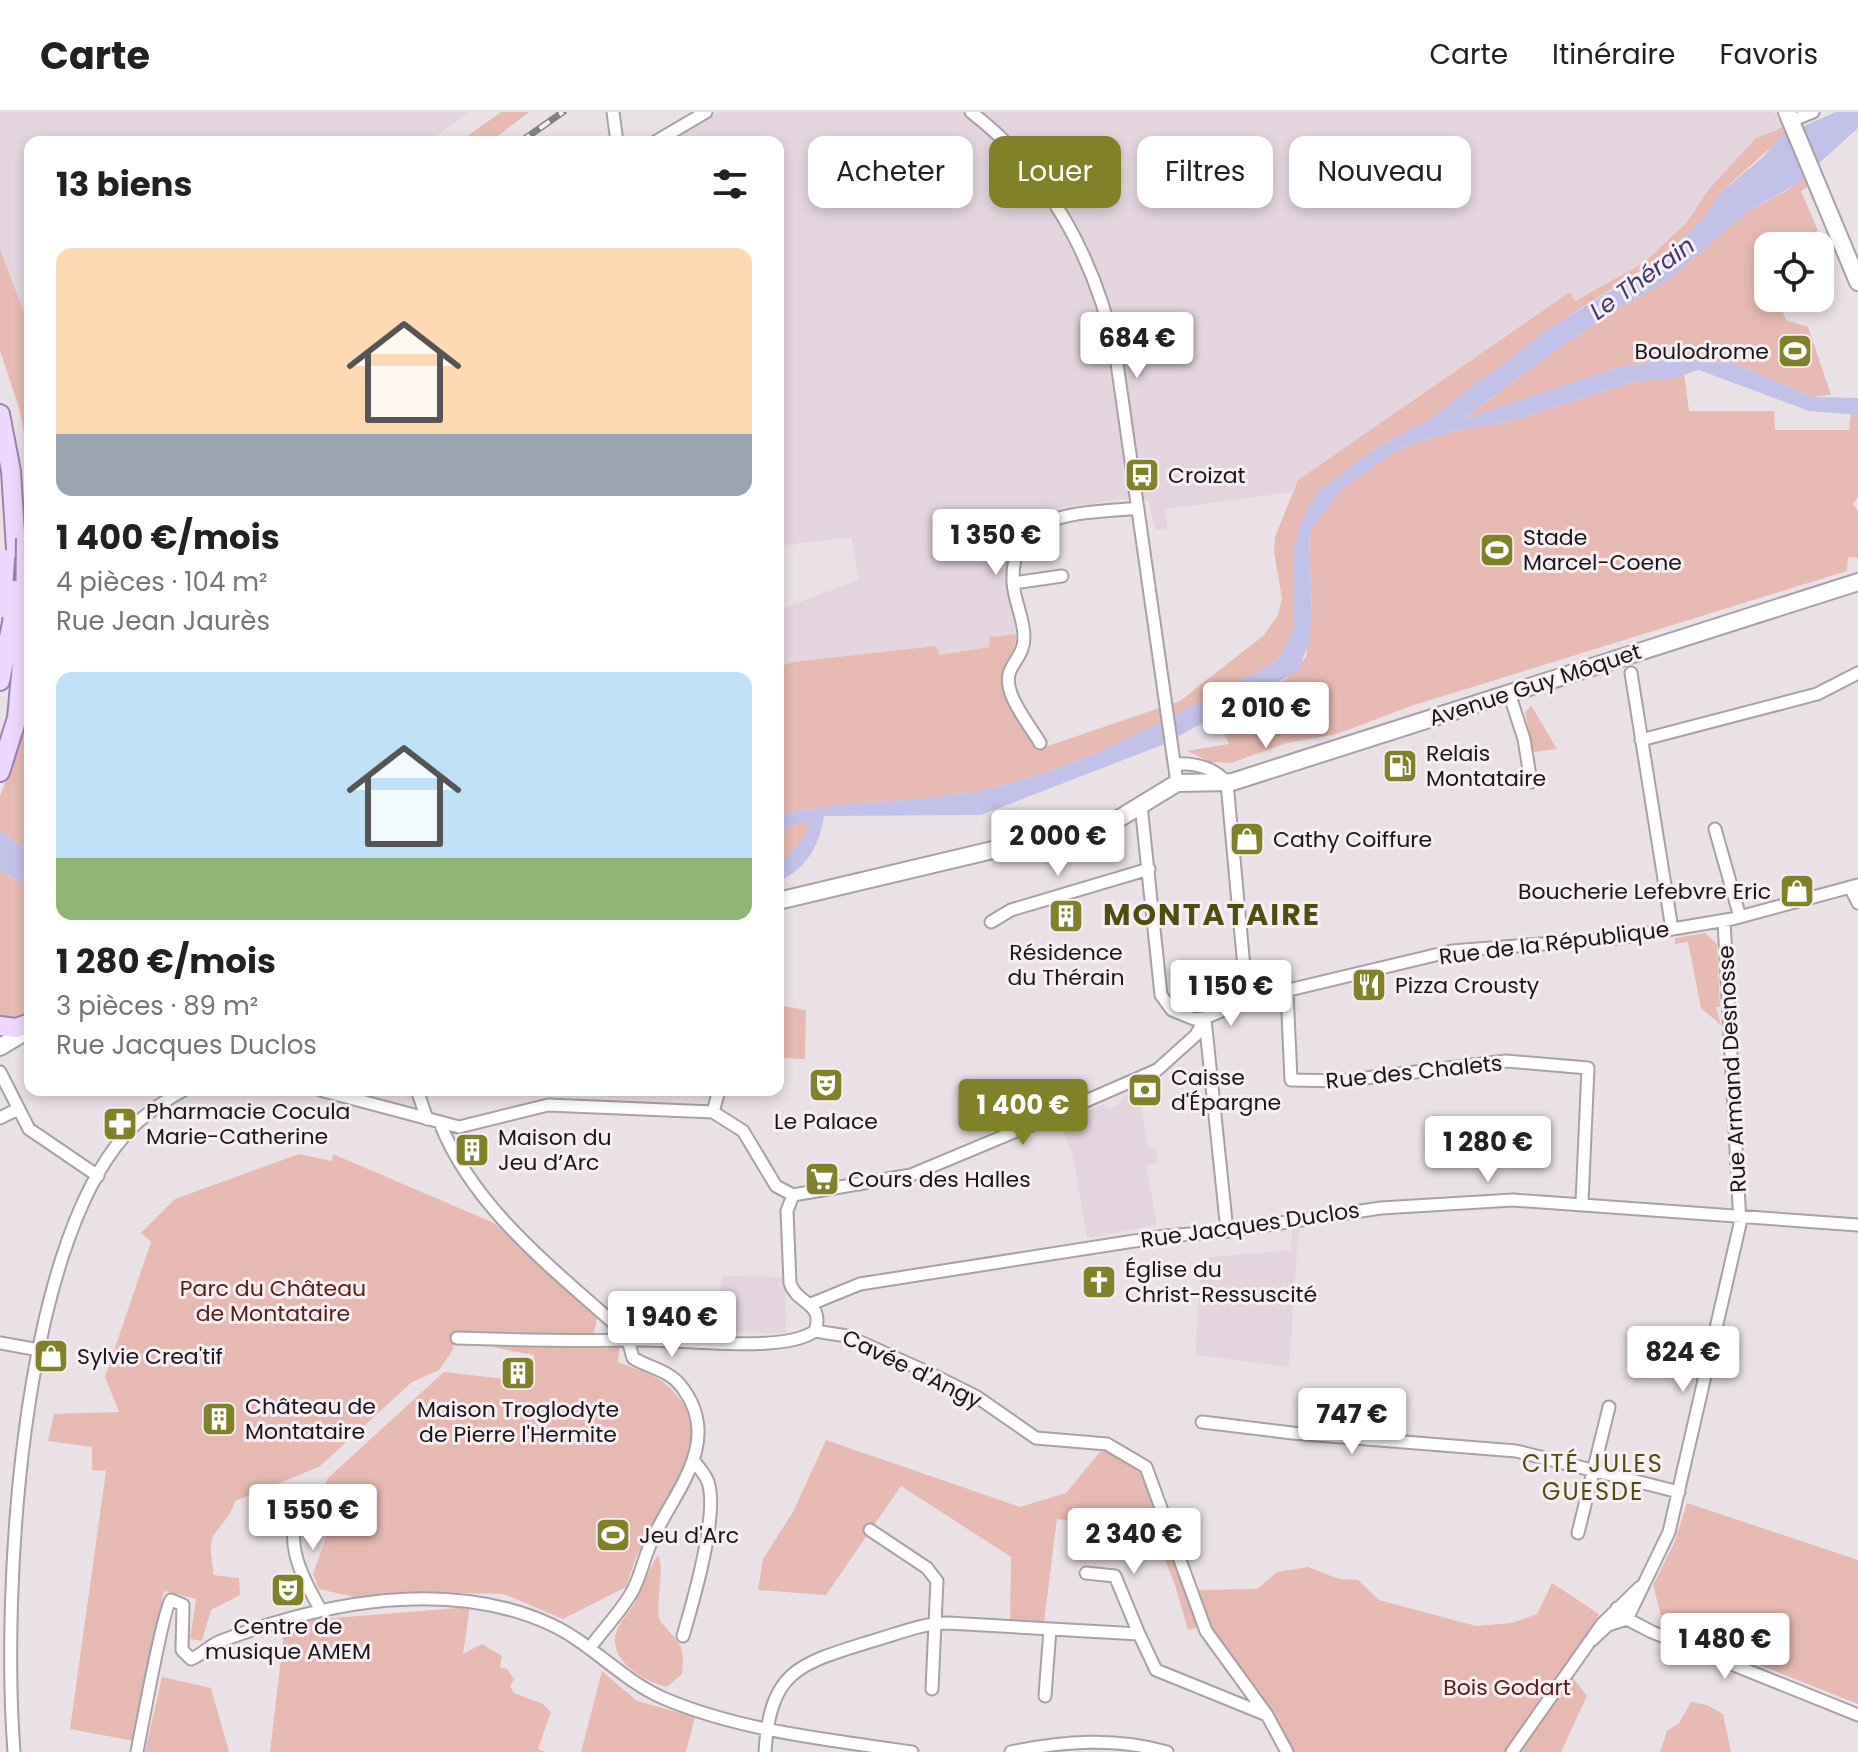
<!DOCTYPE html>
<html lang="fr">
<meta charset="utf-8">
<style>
:root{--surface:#fff;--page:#f2f2f2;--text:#202124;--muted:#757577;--line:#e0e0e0;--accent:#81812a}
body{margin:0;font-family:Poppins,sans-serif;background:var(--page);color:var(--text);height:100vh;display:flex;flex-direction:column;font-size:30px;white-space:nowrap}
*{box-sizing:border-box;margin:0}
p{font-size:26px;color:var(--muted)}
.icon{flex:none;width:44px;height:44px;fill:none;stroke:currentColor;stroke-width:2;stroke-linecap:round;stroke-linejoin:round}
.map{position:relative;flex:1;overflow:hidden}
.sheet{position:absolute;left:24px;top:24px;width:760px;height:960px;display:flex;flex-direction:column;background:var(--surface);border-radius:16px;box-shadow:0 4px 12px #0003}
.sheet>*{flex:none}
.banner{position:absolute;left:808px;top:24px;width:760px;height:72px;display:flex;gap:16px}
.fabs{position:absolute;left:1754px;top:120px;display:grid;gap:16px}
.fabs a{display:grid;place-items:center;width:80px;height:80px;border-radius:16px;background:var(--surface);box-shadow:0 4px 12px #0003;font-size:40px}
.price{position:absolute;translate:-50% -68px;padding:0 18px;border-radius:8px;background:#fff;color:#222;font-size:26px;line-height:52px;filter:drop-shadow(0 2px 4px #0008)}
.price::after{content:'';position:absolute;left:50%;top:48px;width:24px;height:18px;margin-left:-12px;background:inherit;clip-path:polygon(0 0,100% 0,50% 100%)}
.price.current{background:var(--accent);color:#fff}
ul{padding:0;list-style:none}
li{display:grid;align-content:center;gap:16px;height:424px;padding:0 32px}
li span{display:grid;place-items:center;height:248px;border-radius:16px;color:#555}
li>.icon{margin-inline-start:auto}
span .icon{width:144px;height:144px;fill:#fffc;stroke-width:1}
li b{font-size:34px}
h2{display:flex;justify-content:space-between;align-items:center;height:96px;padding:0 32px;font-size:34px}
.chip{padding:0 28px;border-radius:16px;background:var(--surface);box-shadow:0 4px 12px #0003;font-size:28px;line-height:72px}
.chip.current{background:var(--accent);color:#fff}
header{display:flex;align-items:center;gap:48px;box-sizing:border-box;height:112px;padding:0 40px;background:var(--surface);border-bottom:2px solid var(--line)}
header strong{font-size:38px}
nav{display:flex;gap:44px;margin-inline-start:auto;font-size:28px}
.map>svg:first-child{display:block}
.built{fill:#e3d4de}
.green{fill:#e6bab2}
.water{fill:#c1c1e8}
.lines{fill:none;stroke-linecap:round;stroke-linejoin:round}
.street-casing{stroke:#a8a0a6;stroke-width:15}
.secondary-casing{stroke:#a8a0a6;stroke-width:20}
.primary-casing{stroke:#9b82ac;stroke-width:22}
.street{stroke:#fff;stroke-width:11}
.secondary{stroke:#fff;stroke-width:16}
.primary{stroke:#edd7fd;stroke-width:18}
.rail-casing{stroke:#847e82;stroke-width:7}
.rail{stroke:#f7eff4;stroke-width:4;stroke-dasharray:12;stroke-linecap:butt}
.primary-bridge-casing{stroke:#9b82ac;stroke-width:22;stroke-linecap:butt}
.primary-bridge{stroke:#edd7fd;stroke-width:18}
.labels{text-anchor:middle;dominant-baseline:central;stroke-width:6;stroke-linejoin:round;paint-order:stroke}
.poi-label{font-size:22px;fill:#191618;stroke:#f7eff4;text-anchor:start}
.street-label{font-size:22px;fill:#191618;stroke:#f7eff4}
.park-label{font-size:22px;fill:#582019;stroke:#f7eff4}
.water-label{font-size:24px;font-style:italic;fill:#3e3a6d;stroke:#f7eff4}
.neighbourhood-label{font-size:24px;letter-spacing:2px;fill:#4f4e11;stroke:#f7eff4}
.district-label{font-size:30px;font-weight:bold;letter-spacing:2px;fill:#4f4e11;stroke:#f7eff4}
</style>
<header>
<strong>Carte</strong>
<nav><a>Carte</a><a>Itinéraire</a><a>Favoris</a></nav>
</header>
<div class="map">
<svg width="1858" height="1640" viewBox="0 0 1858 1640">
<rect width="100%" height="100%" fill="#eae1e7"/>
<!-- built -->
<path class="built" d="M0,0H469L429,30H30V216L0,137Z
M718,0H1774L1784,15L1756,26L1709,77L1687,110L1645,150L1574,189L1570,181L1298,368L1292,380L1166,397L1167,417L1155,418L1148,388L1125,387L1001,404L1016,522L990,525V535L938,543L936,534L793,550L778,555V498L858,468L852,425L778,434V30H669Z
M1138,978L1148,1035L1156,1038L1158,1051L1146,1053L1157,1113L1087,1126L1072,1040L1060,1012L1103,992L1109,997L1118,993L1123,984Z
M1299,1113L1289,1255L1195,1243L1202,1146L1291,1138L1292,1114Z
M722,1164L785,1165L786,1221L717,1220Z"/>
<!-- green -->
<path class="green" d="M501,0H529L490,30H459Z
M1784,15L1787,21L1721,80L1702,109L1661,146L1557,211L1426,309L1372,338L1316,381L1295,493L1294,517L1282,542L1274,550C1180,601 1084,657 978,679C911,692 845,687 778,704V555L793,550L936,534L939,543L989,535L990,525L1016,522C1017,540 1004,547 1002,563C999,587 1024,619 1036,638L1180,589L1263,524L1278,503L1282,486L1274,440L1275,425L1298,368L1570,180L1575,189L1645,150L1687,110L1709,77L1756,26Z
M1803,64L1808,75L1801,79L1818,119L1793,129L1795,134H1768V186H1777L1786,208L1808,215L1831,283L1812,285L1733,251L1657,249L1616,256L1460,309L1574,225L1676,162L1730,113L1749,98L1788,78Z
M0,137L30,216V357L20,299L0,239Z
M1684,261L1689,299H1774L1775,318H1849L1851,302L1858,303V385L1853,392L1858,399V446L1848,445L1847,459L1411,594L1337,622L1287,631L1231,651L1211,650L1187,639L1229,632L1217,605L1287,566L1306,545L1312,504L1309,420L1341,377L1400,336L1453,319L1507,310L1632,270L1674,266Z
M30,580V740L0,719V684L18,638Z
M1531,593L1557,637L1534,640L1525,601Z
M802,710L809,713L810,717L801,732L778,756V720Z
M0,759L30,775V906L0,907Z
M1705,821L1717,832L1720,895H1716L1721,913L1701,896L1688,830L1675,832V826Z
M778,893L806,898L805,947L778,946Z
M299,1042L332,1049L333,1042L494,1111L598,1201L593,1226L619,1235L618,1250C635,1257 655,1262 668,1274C724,1323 665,1388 641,1435C634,1447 631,1462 626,1475L563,1507L504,1482L426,1480L354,1485L319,1477L313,1462L336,1398L316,1392L328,1366L444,1260L531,1270L534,1243L496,1236L486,1224L454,1222L453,1238L439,1258L412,1270L319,1355L235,1389C231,1405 222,1410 214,1423C207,1436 214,1450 213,1463L239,1466L240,1483L211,1498L202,1529L190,1527L196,1487L164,1479L134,1629L70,1617L106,1359L92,1358V1335L48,1329L54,1302L119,1300L105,1265L151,1130L141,1121L175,1087Z
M826,1328L1020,1395L1066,1381L1104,1335L1142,1357L1198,1516L1188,1518L1175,1473L1149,1407L1126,1417L1057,1407L1044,1511L1010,1509L1011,1445L901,1374L826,1483L758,1478L763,1447L793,1400Z
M1687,1391L1858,1448V1592L1664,1515L1653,1473L1675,1429Z
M658,1443C665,1457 656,1487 659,1507C675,1530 686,1527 682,1562L667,1575C647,1571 613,1551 615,1527C616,1512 630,1501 636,1488C643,1473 649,1457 658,1443Z
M1308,1455L1339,1467L1358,1468L1379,1488L1476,1514L1512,1511L1537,1502L1552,1471L1599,1502L1568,1560L1587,1584L1561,1640H1295L1275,1604L1213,1523L1198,1478L1257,1477L1277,1460Z
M470,1495L463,1542L482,1532L502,1544L500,1555L507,1557L514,1567L510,1574L514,1581L543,1592L551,1600L538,1637L546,1640H270L284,1521L296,1509Z
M602,1559L637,1589L695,1605L686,1640H581Z
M162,1565L211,1576L229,1640H145Z
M1691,1590L1707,1593L1723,1602L1731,1640H1660L1667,1619L1679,1611Z"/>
<!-- water -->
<path class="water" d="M1836,0H1858V16L1794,74L1749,98L1676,162L1574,225L1461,308L1616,256L1657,249L1733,251L1812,285L1858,286V303L1809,299L1699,258L1674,266L1632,270L1507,310L1453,319L1400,336L1341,377L1309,420L1312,504L1309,531L1298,559L1162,633L981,703L824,704C820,732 805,760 778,769V756L810,717L803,710L778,720V704C845,687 911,692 978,679C1084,657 1180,601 1274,550L1282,542L1294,517V438L1299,416L1316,381L1372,338L1426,309L1557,211L1650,155L1702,109L1721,80L1762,46L1781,24Z
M0,719L30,740V775L0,759Z"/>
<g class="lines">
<!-- street casing -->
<g class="street-casing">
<path id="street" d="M613,0L617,30
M971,0C1049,60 1096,148 1116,244L1177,671
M1791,9L1813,0
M655,30L706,0
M1013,471L1062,464
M1631,561L1672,817
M1509,581L1524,627L1531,670
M1641,628L1817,582L1858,561
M1040,631C1030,613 1001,580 1010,559C1016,546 1024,540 1024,525C1024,506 1014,489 1013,470C1010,396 1084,402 1138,396
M1175,652C1195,651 1214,655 1227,671L1247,888
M1141,693L1161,883L1172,898L1194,907L1205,906L1247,888L1452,839L1619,826L1732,807L1858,773
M1715,717L1740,805
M1850,775L1858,791
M991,810L1011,798L1149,757
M1287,879L1291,968L1341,969L1506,949L1588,956L1582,1090
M1205,907L1227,1119
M0,960L29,1017L98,1064
M320,978L459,1015L548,993L713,1000L743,1019L776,1074L793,1083L911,1063L1033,1012L1157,958L1196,923L1205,906
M417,978L427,1007
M713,1000L719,978
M0,1006L18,997
M440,1011C473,1095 551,1155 617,1214L628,1228L633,1246C651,1257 671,1258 684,1278C721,1330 676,1378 654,1424C645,1441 642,1460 634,1476C623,1498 604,1516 590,1536
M811,1192L860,1172L1166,1124L1227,1119L1381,1096L1513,1088L1858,1113
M815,1219L847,1224L927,1260L977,1285L1036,1326L1107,1332L1146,1355L1206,1519L1267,1603
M457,1226C518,1228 579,1229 640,1228C681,1227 783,1242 815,1219C825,1190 797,1193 790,1171L787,1099L793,1083
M0,1231L39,1238
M1202,1310L1292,1321L1516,1339L1679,1380
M303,1382C283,1428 297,1455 320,1497
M870,1418L927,1456L937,1469L932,1577
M1578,1421L1609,1295
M1086,1461L1115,1464L1139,1522
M1617,1496L1627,1507L1652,1520L1858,1603
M683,1524C693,1490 719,1402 708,1370C705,1362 699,1356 694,1349
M1592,1528L1608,1513L1627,1507L1669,1420L1740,1112L1724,809
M1045,1584L1050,1517
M14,1640C2,1484 19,1141 126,1022C142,1004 164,989 184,978
M137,1640C141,1619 164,1494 171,1488L183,1493L182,1538L191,1547C202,1543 210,1533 221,1529C324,1490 449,1465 552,1513C592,1532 622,1568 663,1586C740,1619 830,1628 912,1640
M765,1640C770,1559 798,1552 869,1530C895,1523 921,1511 948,1511L1139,1522L1156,1558L1267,1603L1287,1640
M1011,1640C1063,1629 1115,1625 1167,1640
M1512,1640L1602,1512L1640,1475"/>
</g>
<!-- secondary casing -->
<g class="secondary-casing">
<path id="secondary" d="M1787,0L1858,170
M778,789L1115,709L1177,671L1232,670L1858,470
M0,935L30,917"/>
</g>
<!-- primary casing -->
<g class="primary-casing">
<path id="primary" d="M0,302L11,359L16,437
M0,569L12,511
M0,660L17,606L25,519
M0,914L16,916L30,911"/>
</g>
<!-- street -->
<use href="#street" class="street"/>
<!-- secondary -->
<use href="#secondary" class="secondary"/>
<!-- primary -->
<use href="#primary" class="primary"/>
<!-- rail casing -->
<g class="rail-casing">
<path id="rail" d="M520,30L563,0
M0,499L30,469"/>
</g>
<!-- rail -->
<use href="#rail" class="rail"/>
<!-- primary-bridge casing -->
<g class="primary-bridge-casing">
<path id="primary-bridge" d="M2,496L5,447
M12,511L15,478
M25,519L26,426"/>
</g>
<!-- primary-bridge -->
<use href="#primary-bridge" class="primary-bridge"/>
</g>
<!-- icons -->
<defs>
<g id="stadium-square" transform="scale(1.8)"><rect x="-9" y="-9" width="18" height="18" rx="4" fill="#81812a" stroke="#f7eff4"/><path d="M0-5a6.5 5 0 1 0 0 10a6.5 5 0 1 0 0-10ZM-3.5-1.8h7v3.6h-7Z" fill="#fff"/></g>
<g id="bus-square" transform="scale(1.8)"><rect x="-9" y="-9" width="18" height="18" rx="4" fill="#81812a" stroke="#f7eff4"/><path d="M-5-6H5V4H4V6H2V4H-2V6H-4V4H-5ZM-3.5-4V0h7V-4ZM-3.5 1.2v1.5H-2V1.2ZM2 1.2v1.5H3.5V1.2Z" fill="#fff"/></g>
<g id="fuel-square" transform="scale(1.8)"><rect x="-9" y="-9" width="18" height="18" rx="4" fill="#81812a" stroke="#f7eff4"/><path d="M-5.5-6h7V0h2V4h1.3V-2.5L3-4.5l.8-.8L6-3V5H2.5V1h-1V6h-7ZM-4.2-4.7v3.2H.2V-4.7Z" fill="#fff"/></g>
<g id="shop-square" transform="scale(1.8)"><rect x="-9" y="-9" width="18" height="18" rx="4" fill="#81812a" stroke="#f7eff4"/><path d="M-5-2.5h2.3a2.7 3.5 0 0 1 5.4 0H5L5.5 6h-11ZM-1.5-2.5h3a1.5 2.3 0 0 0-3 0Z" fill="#fff"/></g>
<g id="building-square" transform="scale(1.8)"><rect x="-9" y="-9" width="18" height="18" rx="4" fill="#81812a" stroke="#f7eff4"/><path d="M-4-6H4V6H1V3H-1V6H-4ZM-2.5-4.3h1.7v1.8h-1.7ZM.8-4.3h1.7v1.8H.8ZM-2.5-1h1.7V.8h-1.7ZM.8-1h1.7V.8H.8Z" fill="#fff"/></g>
<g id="restaurant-square" transform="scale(1.8)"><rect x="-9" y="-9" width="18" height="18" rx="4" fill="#81812a" stroke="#f7eff4"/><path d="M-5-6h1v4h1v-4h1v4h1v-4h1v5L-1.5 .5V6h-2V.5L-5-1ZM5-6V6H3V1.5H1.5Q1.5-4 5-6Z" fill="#fff"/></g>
<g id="theatre-square" transform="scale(1.8)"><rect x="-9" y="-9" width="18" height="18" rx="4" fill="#81812a" stroke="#f7eff4"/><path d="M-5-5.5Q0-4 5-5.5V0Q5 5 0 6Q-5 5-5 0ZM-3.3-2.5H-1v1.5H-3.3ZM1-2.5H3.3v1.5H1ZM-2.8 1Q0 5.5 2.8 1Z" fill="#fff"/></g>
<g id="bank-square" transform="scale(1.8)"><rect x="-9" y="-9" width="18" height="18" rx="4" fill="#81812a" stroke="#f7eff4"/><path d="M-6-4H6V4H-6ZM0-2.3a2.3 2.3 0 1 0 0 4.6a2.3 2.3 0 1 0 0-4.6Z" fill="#fff"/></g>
<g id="pharmacy-square" transform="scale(1.8)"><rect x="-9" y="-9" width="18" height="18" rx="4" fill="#81812a" stroke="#f7eff4"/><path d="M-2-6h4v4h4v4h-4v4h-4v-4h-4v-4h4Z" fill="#fff"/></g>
<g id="supermarket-square" transform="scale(1.8)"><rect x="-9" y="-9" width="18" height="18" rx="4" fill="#81812a" stroke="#f7eff4"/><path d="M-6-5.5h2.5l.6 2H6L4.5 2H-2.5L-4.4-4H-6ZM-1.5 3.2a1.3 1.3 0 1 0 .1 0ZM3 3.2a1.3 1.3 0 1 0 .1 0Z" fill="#fff"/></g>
<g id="church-square" transform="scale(1.8)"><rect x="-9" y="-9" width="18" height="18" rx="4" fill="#81812a" stroke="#f7eff4"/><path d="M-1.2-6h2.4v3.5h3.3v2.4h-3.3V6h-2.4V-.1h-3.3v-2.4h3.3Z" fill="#fff"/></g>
</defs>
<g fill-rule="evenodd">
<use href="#stadium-square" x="1795" y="239"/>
<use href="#bus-square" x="1142" y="363"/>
<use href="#stadium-square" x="1497" y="438"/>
<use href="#fuel-square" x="1400" y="654"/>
<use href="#shop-square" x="1247" y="727"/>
<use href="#shop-square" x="1797" y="779"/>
<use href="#building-square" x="1066" y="804"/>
<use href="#restaurant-square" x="1369" y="873"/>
<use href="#theatre-square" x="826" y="973"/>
<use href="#bank-square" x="1145" y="978"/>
<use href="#pharmacy-square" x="120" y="1012"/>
<use href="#building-square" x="472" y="1038"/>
<use href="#supermarket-square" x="822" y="1067"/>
<use href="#church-square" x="1099" y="1170"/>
<use href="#shop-square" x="51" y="1244"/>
<use href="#building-square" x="518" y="1261"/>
<use href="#building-square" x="219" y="1307"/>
<use href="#stadium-square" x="613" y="1423"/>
<use href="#theatre-square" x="288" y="1478"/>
</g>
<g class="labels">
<!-- poi labels -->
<g class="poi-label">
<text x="1769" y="239" text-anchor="end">Boulodrome</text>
<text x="1168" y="363">Croizat</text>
<text x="1523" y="425">Stade<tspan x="1523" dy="25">Marcel-Coene</tspan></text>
<text x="1426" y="641">Relais<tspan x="1426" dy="25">Montataire</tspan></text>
<text x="1273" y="727">Cathy Coiffure</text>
<text x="1771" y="779" text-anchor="end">Boucherie Lefebvre Eric</text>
<text x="1066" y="840" text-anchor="middle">Résidence<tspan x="1066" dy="25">du Thérain</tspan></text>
<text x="1395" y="873">Pizza Crousty</text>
<text x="1171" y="965">Caisse<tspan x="1171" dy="25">d'Épargne</tspan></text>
<text x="146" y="999">Pharmacie Cocula<tspan x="146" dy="25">Marie-Catherine</tspan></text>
<text x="826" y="1009" text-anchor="middle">Le Palace</text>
<text x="498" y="1025">Maison du<tspan x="498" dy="25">Jeu d’Arc</tspan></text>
<text x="848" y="1067">Cours des Halles</text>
<text x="1125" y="1157">Église du<tspan x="1125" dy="25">Christ-Ressuscité</tspan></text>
<text x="77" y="1244">Sylvie Crea'tif</text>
<text x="245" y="1294">Château de<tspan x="245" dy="25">Montataire</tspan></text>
<text x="518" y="1297" text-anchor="middle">Maison Troglodyte<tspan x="518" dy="25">de Pierre l'Hermite</tspan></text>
<text x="639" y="1423">Jeu d'Arc</text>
<text x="288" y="1514" text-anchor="middle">Centre de<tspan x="288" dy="25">musique AMEM</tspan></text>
</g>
<!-- street labels -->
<g class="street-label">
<text transform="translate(1535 573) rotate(-18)">Avenue Guy Môquet</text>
<text transform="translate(1554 831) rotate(-7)">Rue de la République</text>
<text transform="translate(1732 957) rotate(-93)">Rue Armand Desnosse</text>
<text transform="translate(1414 960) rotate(-6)">Rue des Chalets</text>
<text transform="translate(1250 1113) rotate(-8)">Rue Jacques Duclos</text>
<text transform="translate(912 1257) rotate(26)">Cavée d'Angy</text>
</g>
<!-- park labels -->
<g class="park-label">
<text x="273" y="1176">Parc du Château<tspan x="273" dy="25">de Montataire</tspan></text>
<text x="1507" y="1575">Bois Godart</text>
</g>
<!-- water labels -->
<g class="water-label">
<text transform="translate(1642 166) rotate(-36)">Le Thérain</text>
</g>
<!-- neighbourhood labels -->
<g class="neighbourhood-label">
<text x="1593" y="1351">CITÉ JULES<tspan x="1593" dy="28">GUESDE</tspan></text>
</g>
<!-- district labels -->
<g class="district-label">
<text x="1212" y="802">MONTATAIRE</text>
</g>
</g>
</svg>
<div class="fabs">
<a><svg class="icon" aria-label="locate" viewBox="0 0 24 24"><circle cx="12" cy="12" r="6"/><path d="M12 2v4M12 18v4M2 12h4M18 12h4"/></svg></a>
</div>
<b class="price" style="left:1137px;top:268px">684 €</b>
<b class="price" style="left:996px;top:465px">1 350 €</b>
<b class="price" style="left:1266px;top:638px">2 010 €</b>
<b class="price" style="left:1058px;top:766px">2 000 €</b>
<b class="price" style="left:1231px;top:916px">1 150 €</b>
<b class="price current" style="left:1023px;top:1035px">1 400 €</b>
<b class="price" style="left:1488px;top:1072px">1 280 €</b>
<b class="price" style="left:672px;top:1247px">1 940 €</b>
<b class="price" style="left:1683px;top:1282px">824 €</b>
<b class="price" style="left:1352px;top:1344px">747 €</b>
<b class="price" style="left:313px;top:1440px">1 550 €</b>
<b class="price" style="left:1134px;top:1464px">2 340 €</b>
<b class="price" style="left:1725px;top:1569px">1 480 €</b>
<div class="banner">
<a class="chip">Acheter</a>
<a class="chip current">Louer</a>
<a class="chip">Filtres</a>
<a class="chip">Nouveau</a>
</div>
<section class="sheet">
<h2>13 biens<svg class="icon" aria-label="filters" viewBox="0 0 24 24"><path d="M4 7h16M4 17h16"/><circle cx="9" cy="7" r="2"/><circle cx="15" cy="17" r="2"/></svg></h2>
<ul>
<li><span style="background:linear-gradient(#ffd9b3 75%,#9aa5b1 0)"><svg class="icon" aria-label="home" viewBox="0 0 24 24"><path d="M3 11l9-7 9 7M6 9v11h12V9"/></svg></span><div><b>1 400 €/mois</b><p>4 pièces · 104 m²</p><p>Rue Jean Jaurès</p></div></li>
<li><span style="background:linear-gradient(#bfe0f5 75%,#8fb573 0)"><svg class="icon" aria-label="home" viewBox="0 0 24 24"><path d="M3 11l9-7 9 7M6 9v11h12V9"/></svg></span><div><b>1 280 €/mois</b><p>3 pièces · 89 m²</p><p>Rue Jacques Duclos</p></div></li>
</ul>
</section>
</div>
